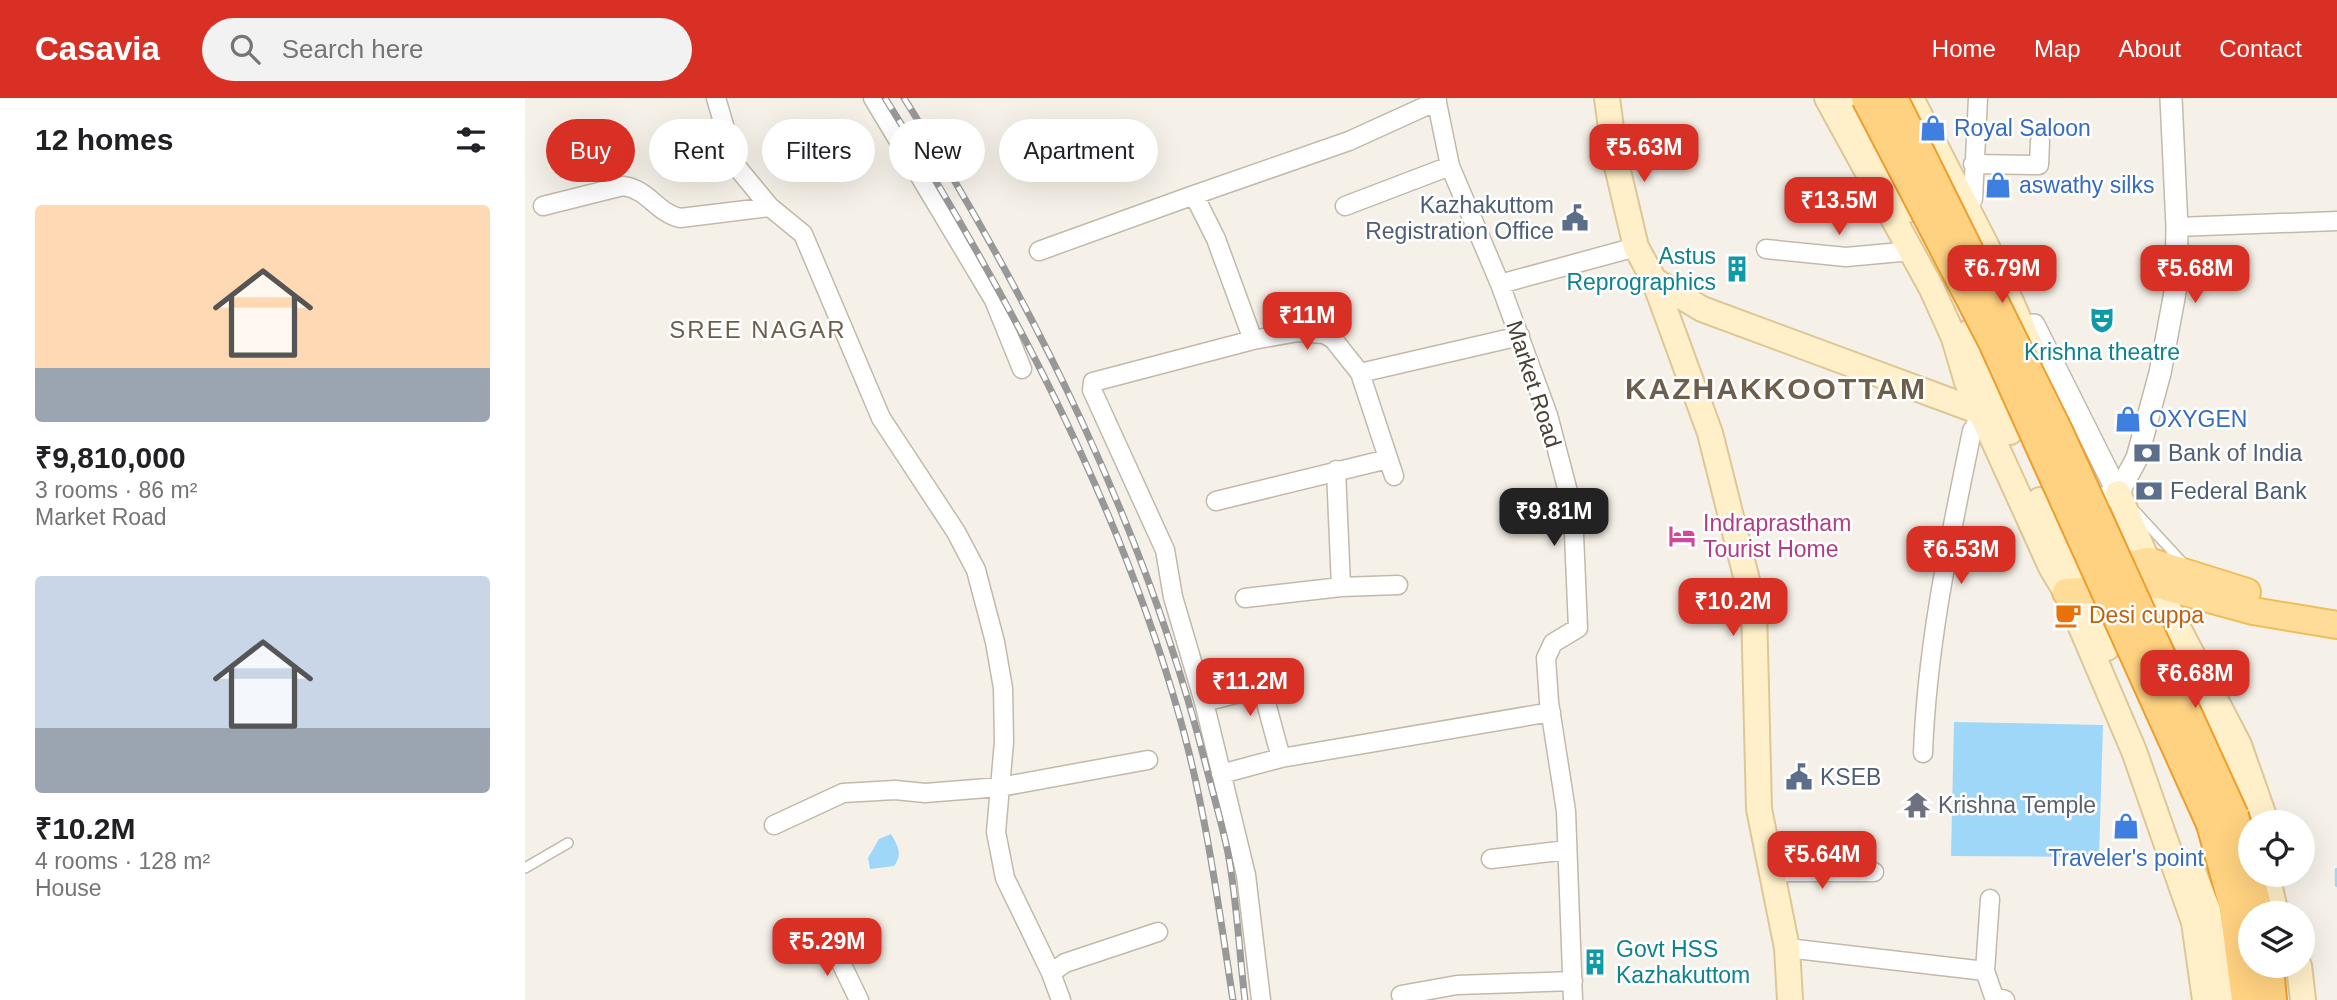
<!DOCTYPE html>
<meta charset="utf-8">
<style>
:root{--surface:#fff;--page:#f2f2f2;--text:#202124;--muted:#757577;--accent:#d93025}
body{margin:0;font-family:Arial,sans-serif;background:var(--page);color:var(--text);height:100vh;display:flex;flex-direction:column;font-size:26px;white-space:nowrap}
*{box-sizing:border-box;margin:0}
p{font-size:23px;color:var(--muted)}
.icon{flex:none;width:38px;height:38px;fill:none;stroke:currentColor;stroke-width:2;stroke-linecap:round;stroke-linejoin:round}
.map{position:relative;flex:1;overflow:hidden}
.details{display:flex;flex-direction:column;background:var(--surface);width:525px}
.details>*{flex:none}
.guide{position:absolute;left:21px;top:21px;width:665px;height:63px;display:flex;gap:14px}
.controls{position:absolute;left:1713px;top:712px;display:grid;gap:14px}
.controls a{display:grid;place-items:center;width:77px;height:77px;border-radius:50%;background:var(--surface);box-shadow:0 7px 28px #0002;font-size:35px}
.price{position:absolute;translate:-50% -60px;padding:0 16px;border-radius:14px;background:var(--accent);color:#fff;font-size:23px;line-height:46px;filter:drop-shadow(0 2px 4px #0008)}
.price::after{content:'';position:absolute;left:50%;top:42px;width:21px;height:16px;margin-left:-10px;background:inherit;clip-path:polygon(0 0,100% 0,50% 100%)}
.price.on{background:#222;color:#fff}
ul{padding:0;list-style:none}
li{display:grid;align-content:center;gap:14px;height:371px;padding:0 35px}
li span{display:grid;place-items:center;height:217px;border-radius:7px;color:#555}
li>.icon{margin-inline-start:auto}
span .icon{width:126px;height:126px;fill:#fffc;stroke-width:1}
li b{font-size:30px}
h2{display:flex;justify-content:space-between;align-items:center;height:84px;padding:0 35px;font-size:30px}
.pill{padding:0 24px;border-radius:32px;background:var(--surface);box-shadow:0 7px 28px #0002;font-size:24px;line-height:63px}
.pill.on{background:var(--accent);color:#fff}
header{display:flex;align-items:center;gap:42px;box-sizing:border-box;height:98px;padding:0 35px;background:var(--accent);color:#fff}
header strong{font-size:33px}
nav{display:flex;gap:38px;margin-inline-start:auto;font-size:24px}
.search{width:490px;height:63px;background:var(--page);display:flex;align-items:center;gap:18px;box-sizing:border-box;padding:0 24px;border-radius:38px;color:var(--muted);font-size:26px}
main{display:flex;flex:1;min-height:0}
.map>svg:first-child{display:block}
.water{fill:#9fd7f8}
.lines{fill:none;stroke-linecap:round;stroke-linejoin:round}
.stream{stroke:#9fd7f8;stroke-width:4.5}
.service-casing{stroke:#c2b9aa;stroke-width:12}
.minor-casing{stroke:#c2b9aa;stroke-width:21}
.tertiary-casing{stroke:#c2b9aa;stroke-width:24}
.secondary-casing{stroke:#ddc796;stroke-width:28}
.primary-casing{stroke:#f0bd5c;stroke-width:30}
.trunk-casing{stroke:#ed9e2b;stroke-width:32}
.service{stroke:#fff;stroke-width:9}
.minor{stroke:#fff;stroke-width:18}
.tertiary{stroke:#fff;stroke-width:21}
.secondary{stroke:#fff0c9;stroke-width:24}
.primary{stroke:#ffdd98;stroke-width:26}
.trunk{stroke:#ffd281;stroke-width:28}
.rail-casing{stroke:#989898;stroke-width:7}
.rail{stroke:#fff;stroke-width:4.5;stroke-dasharray:13;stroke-linecap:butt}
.trunk-bridge-casing{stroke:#ed9e2b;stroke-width:32;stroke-linecap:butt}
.trunk-bridge{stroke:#ffd281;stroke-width:28}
.labels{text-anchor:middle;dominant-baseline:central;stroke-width:5;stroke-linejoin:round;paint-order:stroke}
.shop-label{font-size:23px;fill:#366cbe;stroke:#fff;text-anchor:start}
.service-label{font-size:23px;fill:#4e5e75;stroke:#fff;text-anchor:start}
.culture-label{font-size:23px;fill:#0d838f;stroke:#fff;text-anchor:end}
.street-label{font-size:23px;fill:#4a4136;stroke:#fff}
.hotel-label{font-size:23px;fill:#b23c85;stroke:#fff;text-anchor:start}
.food-label{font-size:23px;fill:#c56008;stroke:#fff;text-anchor:start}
.worship-label{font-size:23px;fill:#5b616d;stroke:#fff;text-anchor:start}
.neighbourhood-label{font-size:24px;letter-spacing:2px;fill:#6e5f4c;stroke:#fff}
.district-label{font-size:30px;font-weight:bold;letter-spacing:2px;fill:#6e5f4c;stroke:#fff}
</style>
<header>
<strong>Casavia</strong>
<div class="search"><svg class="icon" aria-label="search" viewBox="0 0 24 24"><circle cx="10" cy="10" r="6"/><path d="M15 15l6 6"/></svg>Search here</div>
<nav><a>Home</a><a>Map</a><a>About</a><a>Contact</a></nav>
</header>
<main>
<section class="details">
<h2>12 homes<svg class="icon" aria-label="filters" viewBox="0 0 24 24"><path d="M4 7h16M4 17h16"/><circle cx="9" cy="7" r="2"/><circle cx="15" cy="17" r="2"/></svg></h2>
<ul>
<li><span style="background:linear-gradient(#ffd9b3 75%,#9aa5b1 0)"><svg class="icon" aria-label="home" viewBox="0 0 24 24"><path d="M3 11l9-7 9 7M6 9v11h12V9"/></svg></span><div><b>₹9,810,000</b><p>3 rooms · 86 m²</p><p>Market Road</p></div></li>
<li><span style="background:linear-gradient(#c9d6e8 70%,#9aa5b1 0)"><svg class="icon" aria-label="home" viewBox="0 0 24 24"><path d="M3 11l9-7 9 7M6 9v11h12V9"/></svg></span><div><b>₹10.2M</b><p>4 rooms · 128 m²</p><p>House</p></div></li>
</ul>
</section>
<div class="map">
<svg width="1812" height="902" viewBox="0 0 1812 902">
<rect width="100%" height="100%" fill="#f6f1e8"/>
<!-- water -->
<path class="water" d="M1429,624L1578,627L1574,759L1426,758Z
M366,736C373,748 378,756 369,768L345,771L343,760L354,741Z"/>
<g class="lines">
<!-- stream -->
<path class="stream" d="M1812,772V787"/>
<!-- service casing -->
<g class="service-casing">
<path id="service" d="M1611,414L1658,465
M0,770L43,745"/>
</g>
<!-- minor casing -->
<g class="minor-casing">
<path id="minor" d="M191,0L211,68L245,109L278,136L356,320L431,434L451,472L470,544L478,590L479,644L471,734L480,780L526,875
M348,0L469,202L497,271
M911,0L925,68L975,186L1023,317L1048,413L1053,530L1028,545L1021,560L1024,604L1041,713L1048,902
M1448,66L1514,67L1515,43
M1448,101L1453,0
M18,108L98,88C123,91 132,115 155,120L245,109
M820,108L925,68
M1652,129L1812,123
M1241,151L1321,159L1387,153
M514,153L669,97
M975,186L1111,149
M728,242L691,141L669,97L824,43L912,3
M835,275L995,238
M811,372L816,489
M691,403L863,361
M720,500L816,489L873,487
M679,604L722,593L740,601L756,660
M1398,655C1402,546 1425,440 1447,333L1458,315
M696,676L756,660L1026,614
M249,727L318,695L370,692L400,695L475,689L623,662
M966,761L1042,752
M1246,774H1349
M304,840L334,902
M1262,850L1460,873L1469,899L1480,902
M1460,873L1465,801
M876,897L932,887L1048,883
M536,902L526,875L540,865L633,834
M736,902L721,777L679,604L648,499L640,452L567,292L568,284L728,242L773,234L799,236L808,241L835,275L869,378"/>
</g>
<!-- tertiary casing -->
<g class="tertiary-casing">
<path id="tertiary" d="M1509,227L1593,395
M1554,408L1593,395L1612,360L1635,275L1651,189L1652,129L1646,0"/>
</g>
<!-- secondary casing -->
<g class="secondary-casing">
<path id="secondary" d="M1082,0L1090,60L1111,149L1129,182L1185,335L1229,510L1234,711L1262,850L1265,902
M1302,0L1407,191L1429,240L1442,284L1526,469L1541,494L1609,653L1669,824L1680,902
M1325,0L1382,112
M1386,0L1462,149L1510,258
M1129,182L1177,211L1458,315
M1443,235L1485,334
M1593,395L1644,512L1714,647L1741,724
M1515,402C1538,452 1563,500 1582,550
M1610,471L1638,523
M1671,598L1718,702
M1667,771L1683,812L1697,902
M1742,777L1751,816
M1774,868L1778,902"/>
</g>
<!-- primary casing -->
<g class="primary-casing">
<path id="primary" d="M1573,473L1623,463L1722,494
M1541,494L1633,487L1728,513L1812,527"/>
</g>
<!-- trunk casing -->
<g class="trunk-casing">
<path id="trunk" d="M1709,718L1734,816
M1686,726L1709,809L1721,902
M1744,868L1747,902"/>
</g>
<!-- service -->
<use href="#service" class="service"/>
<!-- minor -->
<use href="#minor" class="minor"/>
<!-- tertiary -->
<use href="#tertiary" class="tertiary"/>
<!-- secondary -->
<use href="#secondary" class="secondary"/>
<!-- primary -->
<use href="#primary" class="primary"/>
<!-- trunk -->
<use href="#trunk" class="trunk"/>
<!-- rail casing -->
<g class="rail-casing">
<path id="rail" d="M360,0C480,192 589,392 652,610C680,705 693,805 708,902
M379,0C509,207 621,430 681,668C688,696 697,726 703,755C712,803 714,853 720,902"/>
</g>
<!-- rail -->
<use href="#rail" class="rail"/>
<!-- trunk-bridge casing -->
<g class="trunk-bridge-casing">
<path id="trunk-bridge" d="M1341,0L1467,242L1686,726
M1368,0L1533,333L1709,718"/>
</g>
<!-- trunk-bridge -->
<use href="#trunk-bridge" class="trunk-bridge"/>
</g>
<!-- icons -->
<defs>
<g id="shop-bare" transform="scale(2.1)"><path d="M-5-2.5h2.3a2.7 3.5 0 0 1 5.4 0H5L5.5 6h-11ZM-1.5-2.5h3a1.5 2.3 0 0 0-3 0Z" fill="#3f7fe0" stroke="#fff" stroke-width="2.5" paint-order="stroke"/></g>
<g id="civic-bare" transform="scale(2.1)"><path d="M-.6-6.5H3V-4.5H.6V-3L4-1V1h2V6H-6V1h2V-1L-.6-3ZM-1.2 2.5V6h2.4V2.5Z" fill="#5c6f8a" stroke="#fff" stroke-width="2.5" paint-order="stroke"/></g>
<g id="building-bare" transform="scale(2.1)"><path d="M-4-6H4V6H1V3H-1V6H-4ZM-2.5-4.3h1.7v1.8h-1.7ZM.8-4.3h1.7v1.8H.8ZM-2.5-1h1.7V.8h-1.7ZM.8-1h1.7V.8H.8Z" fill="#0f9aa8" stroke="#fff" stroke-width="2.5" paint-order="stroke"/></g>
<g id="theatre-bare" transform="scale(2.1)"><path d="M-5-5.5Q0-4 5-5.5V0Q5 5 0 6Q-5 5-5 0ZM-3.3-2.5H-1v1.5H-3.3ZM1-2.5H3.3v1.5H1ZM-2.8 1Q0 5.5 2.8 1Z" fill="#0f9aa8" stroke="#fff" stroke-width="2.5" paint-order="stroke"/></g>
<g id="bank-bare" transform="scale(2.1)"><path d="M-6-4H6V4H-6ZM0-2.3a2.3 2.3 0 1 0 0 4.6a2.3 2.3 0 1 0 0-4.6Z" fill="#5c6f8a" stroke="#fff" stroke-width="2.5" paint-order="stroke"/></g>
<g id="hotel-bare" transform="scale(2.1)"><path d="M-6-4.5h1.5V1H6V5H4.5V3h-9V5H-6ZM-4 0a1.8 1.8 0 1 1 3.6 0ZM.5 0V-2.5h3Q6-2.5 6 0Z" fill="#d1479c" stroke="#fff" stroke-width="2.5" paint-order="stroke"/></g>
<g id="cafe-bare" transform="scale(2.1)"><path d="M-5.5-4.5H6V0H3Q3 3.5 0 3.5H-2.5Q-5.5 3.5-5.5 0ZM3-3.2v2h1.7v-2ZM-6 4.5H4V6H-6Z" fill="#e8710a" stroke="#fff" stroke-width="2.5" paint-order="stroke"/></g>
<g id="temple-bare" transform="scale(2.1)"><path d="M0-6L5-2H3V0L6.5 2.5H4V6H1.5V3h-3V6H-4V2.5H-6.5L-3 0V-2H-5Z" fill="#6b7280" stroke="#fff" stroke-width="2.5" paint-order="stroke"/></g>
</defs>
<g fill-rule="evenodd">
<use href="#shop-bare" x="1408" y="30"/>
<use href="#shop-bare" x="1473" y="87"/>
<use href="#civic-bare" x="1050" y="120"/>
<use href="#building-bare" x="1212" y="171"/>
<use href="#theatre-bare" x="1577" y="222"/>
<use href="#shop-bare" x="1603" y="321"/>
<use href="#bank-bare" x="1622" y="355"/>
<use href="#bank-bare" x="1624" y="393"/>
<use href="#hotel-bare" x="1157" y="438"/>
<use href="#cafe-bare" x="1543" y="517"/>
<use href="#civic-bare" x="1274" y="679"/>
<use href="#temple-bare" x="1392" y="707"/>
<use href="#shop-bare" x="1601" y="728"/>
<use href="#building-bare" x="1070" y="864"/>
</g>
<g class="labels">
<!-- shop labels -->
<g class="shop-label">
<text x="1429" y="30">Royal Saloon</text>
<text x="1494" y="87">aswathy silks</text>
<text x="1624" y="321">OXYGEN</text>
<text x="1601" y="760" text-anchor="middle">Traveler's point</text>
</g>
<!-- service labels -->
<g class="service-label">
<text x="1029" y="107" text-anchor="end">Kazhakuttom<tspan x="1029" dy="26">Registration Office</tspan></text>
<text x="1643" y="355">Bank of India</text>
<text x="1645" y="393">Federal Bank</text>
<text x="1295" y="679">KSEB</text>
</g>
<!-- culture labels -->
<g class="culture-label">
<text x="1191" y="158">Astus<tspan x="1191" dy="26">Reprographics</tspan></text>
<text x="1577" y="254" text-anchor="middle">Krishna theatre</text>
<text x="1091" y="851" text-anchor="start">Govt HSS<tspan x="1091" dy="26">Kazhakuttom</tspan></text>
</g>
<!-- street labels -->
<g class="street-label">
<text transform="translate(1009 286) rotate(72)">Market Road</text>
</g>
<!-- hotel labels -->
<g class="hotel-label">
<text x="1178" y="425">Indraprastham<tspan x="1178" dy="26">Tourist Home</tspan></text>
</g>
<!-- food labels -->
<g class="food-label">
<text x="1564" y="517">Desi cuppa</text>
</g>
<!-- worship labels -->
<g class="worship-label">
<text x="1413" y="707">Krishna Temple</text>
</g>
<!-- neighbourhood labels -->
<g class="neighbourhood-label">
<text x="233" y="231">SREE NAGAR</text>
</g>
<!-- district labels -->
<g class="district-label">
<text x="1251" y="290">KAZHAKKOOTTAM</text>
</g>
</g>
</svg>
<div class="controls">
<a><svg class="icon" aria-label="locate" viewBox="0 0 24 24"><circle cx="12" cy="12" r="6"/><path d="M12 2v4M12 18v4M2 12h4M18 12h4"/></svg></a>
<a><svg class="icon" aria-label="layers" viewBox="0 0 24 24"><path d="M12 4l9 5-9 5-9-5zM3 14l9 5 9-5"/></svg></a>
</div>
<b class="price" style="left:1119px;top:86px">₹5.63M</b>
<b class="price" style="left:1314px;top:139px">₹13.5M</b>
<b class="price" style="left:1477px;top:207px">₹6.79M</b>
<b class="price" style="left:1670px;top:207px">₹5.68M</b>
<b class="price" style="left:782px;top:254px">₹11M</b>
<b class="price on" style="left:1029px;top:450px">₹9.81M</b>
<b class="price" style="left:1436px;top:488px">₹6.53M</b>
<b class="price" style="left:1208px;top:540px">₹10.2M</b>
<b class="price" style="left:1670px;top:612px">₹6.68M</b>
<b class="price" style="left:725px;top:620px">₹11.2M</b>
<b class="price" style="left:1297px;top:793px">₹5.64M</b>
<b class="price" style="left:302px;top:880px">₹5.29M</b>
<div class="guide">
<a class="pill on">Buy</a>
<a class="pill">Rent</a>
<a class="pill">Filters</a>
<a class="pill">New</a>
<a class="pill">Apartment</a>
</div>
</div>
</main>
